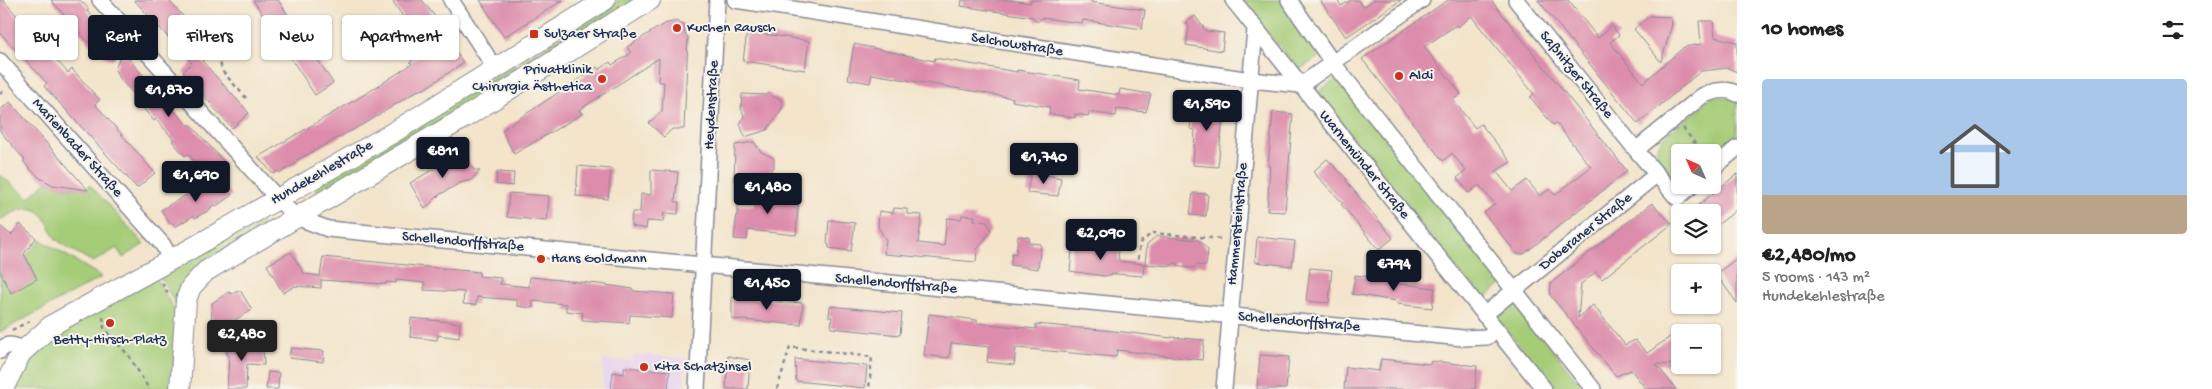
<!DOCTYPE html>
<meta charset="utf-8">
<style>
:root{--surface:#fff;--page:#f2f2f2;--text:#202124;--muted:#757577;--accent:#111827}
body{margin:0;font-family:"Gochi Hand",sans-serif;background:var(--page);color:var(--text);height:100vh;display:flex;flex-direction:column;font-size:19px;white-space:nowrap}
*{box-sizing:border-box;margin:0}
p{font-size:16px;color:var(--muted)}
.icon{flex:none;width:28px;height:28px;fill:none;stroke:currentColor;stroke-width:2;stroke-linecap:round;stroke-linejoin:round}
.map{position:relative;flex:1;overflow:hidden}
.sheet{display:flex;flex-direction:column;background:var(--surface);width:475px}
.sheet>*{flex:none}
.banner{position:absolute;left:15px;top:15px;width:475px;height:45px;display:flex;gap:10px}
.needle{width:32px;rotate:315deg}
.fabs{position:absolute;left:1671px;top:144px;display:grid;gap:10px}
.fabs a{display:grid;place-items:center;width:50px;height:50px;border-radius:5px;background:var(--surface);box-shadow:0 1px 4px #0004;font-size:25px}
.price{position:absolute;translate:-50% -42px;padding:0 11px;border-radius:5px;background:var(--accent);color:#fff;font-size:16px;line-height:32px;filter:drop-shadow(0 1px 2px #0008)}
.price::after{content:'';position:absolute;left:50%;top:30px;width:15px;height:11px;margin-left:-8px;background:inherit;clip-path:polygon(0 0,100% 0,50% 100%)}
.price.active{background:#222;color:#fff}
ul{padding:0;list-style:none}
li{display:grid;align-content:center;gap:10px;height:265px;padding:0 25px}
li span{display:grid;place-items:center;height:155px;border-radius:5px;color:#555}
li>.icon{margin-inline-start:auto}
span .icon{width:90px;height:90px;fill:#fffc;stroke-width:1}
li b{font-size:21px}
h2{display:flex;justify-content:space-between;align-items:center;height:60px;padding:0 25px;font-size:21px}
.tag{padding:0 18px;border-radius:5px;background:var(--surface);box-shadow:0 1px 4px #0004;font-size:18px;line-height:45px}
.tag.active{background:var(--accent);color:#fff}
main{display:flex;flex:1;min-height:0}
.map>svg:first-child{display:block}
.built{fill:#e7d2ef}
.green{fill:#a5cc77;stroke:#607e6a}
.building{fill:#dd8cab;fill-rule:evenodd}
.lines{fill:none;stroke-linecap:round;stroke-linejoin:round}
.minor-casing{stroke:#878a94;stroke-width:18}
.major-casing{stroke:#878a94;stroke-width:22}
.path{stroke:#878a94;stroke-width:2.5;stroke-dasharray:4 4;stroke-linecap:butt}
.minor{stroke:#fff;stroke-width:15}
.major{stroke:#fff;stroke-width:20}
.poi-dot{fill:#c8321e;stroke:#f7f3e8;stroke-width:2}
.labels{text-anchor:middle;dominant-baseline:central;stroke-width:4;stroke-linejoin:round;paint-order:stroke}
.poi-label{font-size:15px;fill:#1b2f5e;stroke:#f7f3e8;text-anchor:start}
.street-label{font-size:15px;fill:#1b2f5e;stroke:#f7f3e8}
</style>
<main>
<div class="map">
<svg width="1737" height="389" viewBox="0 0 1737 389">
<rect width="100%" height="100%" fill="#f7f3e8"/>
<filter id="ink" filterUnits="userSpaceOnUse"><feTurbulence type="fractalNoise" baseFrequency=".02" numOctaves="2"/><feDisplacementMap in="SourceGraphic" scale="10" xChannelSelector="R" yChannelSelector="G"/><feConvolveMatrix kernelMatrix="1 2 1 2 8 2 1 2 1" color-interpolation-filters="sRGB"/></filter>
<filter id="wash" filterUnits="userSpaceOnUse"><feTurbulence type="fractalNoise" baseFrequency=".0096" numOctaves="4" result="noise"/><feDisplacementMap in="SourceGraphic" scale="20" xChannelSelector="R" yChannelSelector="G"/><feGaussianBlur stdDeviation="1.12" result="paint"/><feColorMatrix in="noise" values="0 0 0 0 0 0 0 0 0 0 0 0 0 0 0 0 0 1.4 0 .05"/><feComposite in="paint" operator="in"/></filter>
<g filter="url(#wash)">
<rect width="100%" height="100%" fill="#f3e4ca"/>
<!-- built -->
<path class="built" d="M633,354L686,359L685,389H603V360L632,361Z"/>
<!-- green -->
<path class="green" d="M618,0H637L529,69L523,61Z
M1241,0H1282L1319,57L1299,70Z
M515,65L521,74L320,195L312,187Z
M1337,78L1502,284L1482,301L1317,93Z
M1713,96L1737,99V142L1713,159L1712,152H1680V178C1672,177 1665,174 1660,167C1644,142 1680,125 1696,112C1702,106 1705,101 1713,96Z
M0,175L29,198L46,182L68,188H87L90,185L144,244L123,258L117,248L93,262C81,255 67,248 56,239C52,235 50,227 47,221C35,200 17,210 0,220Z
M257,219L266,227L178,308L159,275Z
M41,240L102,277L0,332V272L11,292L37,279L26,256Z
M155,277L177,314L173,389H10L21,367L48,336Z
M1516,303L1584,389H1553L1497,318Z"/>
<g id="blocks">
<!-- building -->
<path class="building" d="M0,0H3L68,73L72,69L100,100L95,104L155,173L137,188L44,86L47,83L0,33Z
M51,0H80L89,9L87,11L105,31L107,30L119,43L113,60L105,57L97,48L95,50Z
M134,0H168L212,47L206,52L209,56L202,61L249,113L232,128L183,72L192,63Z
M253,0H278L333,83L315,95Z
M392,0H422L436,18L463,63L424,89L417,91L369,121L297,160L298,162L280,173L279,171L273,174L258,157L367,93L412,64L410,62L426,52L412,30L409,32L400,19L403,17Z
M480,0H563L504,37Z
M962,0H1012L1030,3L1031,0H1091V2L1145,10L1142,29L1083,20L1082,23L1042,18L1037,22L1033,17L961,6Z
M1320,0H1337L1341,6L1351,0H1358L1363,7L1374,0H1401L1346,37Z
M1448,0H1491L1627,171L1524,254H1517L1484,213L1495,204L1479,185L1469,193L1457,178L1466,171L1452,153L1443,161L1362,59ZM1471,16L1534,94L1530,97L1553,125L1556,123L1591,167L1555,195L1550,189L1540,196L1527,180L1512,191L1496,171L1511,162L1481,124L1475,128L1453,100L1461,94L1424,47L1456,25L1458,27Z
M1538,0H1568L1598,38L1612,26L1619,35L1610,42L1643,83L1684,47L1701,44L1699,21H1713L1715,37L1737,42V72L1728,68L1701,71L1638,124Z
M1195,16L1206,31L1224,33L1222,51L1186,45L1189,27L1186,23Z
M1649,16L1670,17L1672,24L1661,62L1634,29Z
M676,21L684,24L685,35L688,37L684,129H672L664,137L649,123L662,111L664,82H658L659,58L579,110L582,114L514,154L502,130L597,67L599,70L610,62L612,65L631,53L627,47L664,24Z
M747,31L809,41L805,70L743,61Z
M854,44L934,61L935,58L1017,72V70L1080,80L1079,89L1119,95L1120,89L1151,94L1146,112L1117,109L1116,116L1089,112L1088,116L1075,114V118L1049,114L1050,107L1012,101L1013,98L872,74L870,83L848,79Z
M120,56L128,58L158,93L161,91L174,106L172,108L188,126L190,124L225,163L208,178L188,154L185,156L172,141L174,140L156,119L154,121L143,108L145,107L121,80L115,70Z
M769,93L773,97L781,99L783,105L781,110L767,130L745,137L740,124L744,116L741,108L742,94L766,95Z
M1193,100L1224,104L1218,167L1193,165L1195,130L1190,129Z
M10,102L18,111L88,190L53,185L40,178L28,167L23,161L25,160L0,131V110Z
M1273,112L1293,114L1285,212L1267,211L1270,166H1268Z
M754,142L761,152L774,158V167L760,183L734,180L735,145Z
M463,152L474,170L480,171L471,180L460,183L439,195L425,209L410,183Z
M1327,159L1347,179L1346,181L1393,238L1379,250L1341,204L1343,203L1313,172Z
M578,166L611,169L608,199L576,196Z
M651,170L678,172L675,202H679L678,214L664,213L663,222L647,221L646,229L631,226L632,212H640L641,194L651,195Z
M497,172L514,173L513,186L496,184Z
M1031,172L1061,178L1058,196L1027,193Z
M1737,174V209L1729,216L1712,229V212H1690Z
M219,180L232,195L216,206L214,204L209,210L195,218L193,216L175,227L173,223L170,224L161,210L198,188Z
M756,192L799,196L796,235L748,230L747,240L734,239L738,205L755,206Z
M509,193L549,196L547,221L507,217Z
M1193,193L1208,194L1206,216L1190,215Z
M1652,203L1672,224L1602,279L1596,272L1581,284L1578,318L1593,305L1625,345L1635,340L1647,353L1680,330L1679,365L1656,364L1676,389H1646L1631,370L1616,376L1550,295L1551,283Z
M894,208L907,209V214L922,215L918,243L944,246L947,218L961,219L962,215L975,216L974,220L987,222L991,230L982,244L977,249L976,262L884,254L886,240L878,227L879,211L893,213Z
M829,220L855,223L851,251L829,248V245L827,244Z
M20,224L36,238L24,254L37,279L11,293L0,272V226L11,235Z
M1018,236L1029,237V243L1041,244L1038,269L1011,265L1012,253L1016,254Z
M1157,236L1199,240L1208,250L1206,266L1197,265L1193,268L1180,267L1176,262L1171,266L1145,264L1147,244Z
M1257,237L1295,241L1292,266L1255,262Z
M1073,240L1089,242L1088,245L1118,250L1119,261L1144,264L1143,276L1116,274L1104,276L1070,271Z
M291,252L304,274L320,276L323,257L479,272V276L501,278L500,284L529,287L530,277L599,284L633,289V291L674,294L672,318L630,315L629,323L582,320L583,313L566,311V304L533,301V308L517,306V300L477,297L476,305L463,304L464,292L424,290L425,283L396,280V283L386,282V284L321,280V288L295,286L283,293L267,265Z
M1737,258V303L1716,274Z
M1310,268L1332,270L1329,303L1306,301Z
M1355,275L1385,279L1384,282L1435,288L1432,308L1397,304V301L1352,294Z
M240,290L252,310L226,325L233,340L211,339L212,303L229,292L232,294Z
M732,297L803,303L801,325L732,319Z
M830,306L902,313L900,335L831,328L832,317H829Z
M929,314L977,320V323L1036,329V324L1124,332L1171,338V337L1204,340L1202,360L1117,350L1116,357L1016,348L1014,365L987,362L989,347L951,343L949,358L924,355Z
M411,318L460,323L459,338L438,335L437,340L410,337Z
M227,342L263,344L264,365L247,364L246,389H227L229,355H227Z
M291,348L324,351L323,362L289,358Z
M1260,355L1289,357L1286,389H1257Z
M728,356L750,360L748,389H726Z
M795,359L867,366L865,388L796,381Z
M1381,359L1430,364L1431,361L1477,366L1475,389H1344L1346,367L1379,371Z
M624,367L670,371L668,389H611L613,372L624,374Z
M268,372L279,373L278,389H266Z"/>
</g>
</g>
<g filter="url(#ink)">
<use href="#blocks" fill-opacity="0" stroke="#878a94" stroke-width="1"/>
<g class="lines">
<!-- minor casing -->
<g class="minor-casing">
<path id="minor" d="M100,0L278,199L296,217L328,229L1463,338L1487,337L1496,330
M451,0L496,70
M735,0L1250,80L1301,85L1422,0
M1233,0L1544,389
M1289,0L1332,62L1593,389
M1516,0L1636,150
M0,61L163,245L171,260
M1712,169L1737,148
M1693,185L1677,198L1636,150L1702,96C1713,91 1726,87 1737,94
M1484,315L1657,174
M0,351C7,342 14,345 23,349
M697,389L717,0
M1224,389L1255,29"/>
</g>
<!-- major casing -->
<g class="major-casing">
<path id="major" d="M3,389L21,353L52,325L187,251L394,132L605,0
M180,389L186,300L191,287L206,271L464,118L650,0"/>
</g>
<!-- path -->
<path class="path" d="M200,30L215,48L223,72L246,98
M0,94L6,89
M1683,128L1702,152
M1138,259L1140,243L1152,233L1223,239
M162,283L169,295
M103,317L104,328L129,356L149,389
M12,330L30,321
M777,389L790,347L872,357L869,389"/>
<!-- minor -->
<use href="#minor" class="minor"/>
<!-- major -->
<use href="#major" class="major"/>
</g>
</g>
<!-- markers -->
<g class="poi-dot">
<circle cx="677" cy="28" r="5"/>
<rect x="529" y="29" width="10" height="10" rx="2.5"/>
<circle cx="1399" cy="76" r="5"/>
<circle cx="602" cy="79" r="5"/>
<circle cx="541" cy="259" r="5"/>
<circle cx="110" cy="323" r="5"/>
<circle cx="644" cy="367" r="5"/>
</g>
<g class="labels">
<!-- poi labels -->
<g class="poi-label">
<text x="687" y="28">Kuchen Rausch</text>
<text x="544" y="34">Sulzaer Straße</text>
<text x="592" y="70" text-anchor="end">Privatklinik<tspan x="592" dy="17">Chirurgia Ästhetica</tspan></text>
<text x="1409" y="76">Aldi</text>
<text x="551" y="259">Hans Goldmann</text>
<text x="110" y="340" text-anchor="middle">Betty-Hirsch-Platz</text>
<text x="654" y="367">Kita Schatzinsel</text>
</g>
<!-- street labels -->
<g class="street-label">
<text transform="translate(1017 45) rotate(9)">Selchowstraße</text>
<text transform="translate(1576 75) rotate(51)">Saßnitzer Straße</text>
<text transform="translate(712 105) rotate(-87)">Heydenstraße</text>
<text transform="translate(77 148) rotate(48)">Marienbader Straße</text>
<text transform="translate(1364 165) rotate(51)">Warnemünder Straße</text>
<text transform="translate(322 173) rotate(-30)">Hundekehlestraße</text>
<text transform="translate(1238 224) rotate(-85)">Hammersteinstraße</text>
<text transform="translate(1586 232) rotate(-39)">Doberaner Straße</text>
<text transform="translate(463 242) rotate(5)">Schellendorffstraße</text>
<text transform="translate(896 284) rotate(5)">Schellendorffstraße</text>
<text transform="translate(1299 322) rotate(5)">Schellendorffstraße</text>
</g>
</g>
</svg>
<div class="fabs">
<a><svg class="needle" viewBox="-14 -14 28 28"><path d="M0-13l5 13h-10z" fill="#e53935"/><path d="M0 13l5-13h-10z" fill="#757577"/></svg></a>
<a><svg class="icon" aria-label="layers" viewBox="0 0 24 24"><path d="M12 4l9 5-9 5-9-5zM3 14l9 5 9-5"/></svg></a>
<a>+</a>
<a>−</a>
</div>
<b class="price" style="left:169px;top:118px">€1,870</b>
<b class="price" style="left:1207px;top:132px">€1,590</b>
<b class="price" style="left:443px;top:179px">€811</b>
<b class="price" style="left:1044px;top:185px">€1,740</b>
<b class="price" style="left:196px;top:203px">€1,690</b>
<b class="price" style="left:768px;top:215px">€1,480</b>
<b class="price" style="left:1101px;top:261px">€2,090</b>
<b class="price" style="left:1394px;top:292px">€794</b>
<b class="price" style="left:767px;top:311px">€1,450</b>
<b class="price active" style="left:242px;top:362px">€2,480</b>
<div class="banner">
<a class="tag">Buy</a>
<a class="tag active">Rent</a>
<a class="tag">Filters</a>
<a class="tag">New</a>
<a class="tag">Apartment</a>
</div>
</div>
<section class="sheet">
<h2>10 homes<svg class="icon" aria-label="filters" viewBox="0 0 24 24"><path d="M4 7h16M4 17h16"/><circle cx="9" cy="7" r="2"/><circle cx="15" cy="17" r="2"/></svg></h2>
<ul>
<li><span style="background:linear-gradient(#a9c7e8 75%,#b9a48a 0)"><svg class="icon" aria-label="home" viewBox="0 0 24 24"><path d="M3 11l9-7 9 7M6 9v11h12V9"/></svg></span><div><b>€2,480/mo</b><p>5 rooms · 143 m²</p><p>Hundekehlestraße</p></div></li>
</ul>
</section>
</main>
